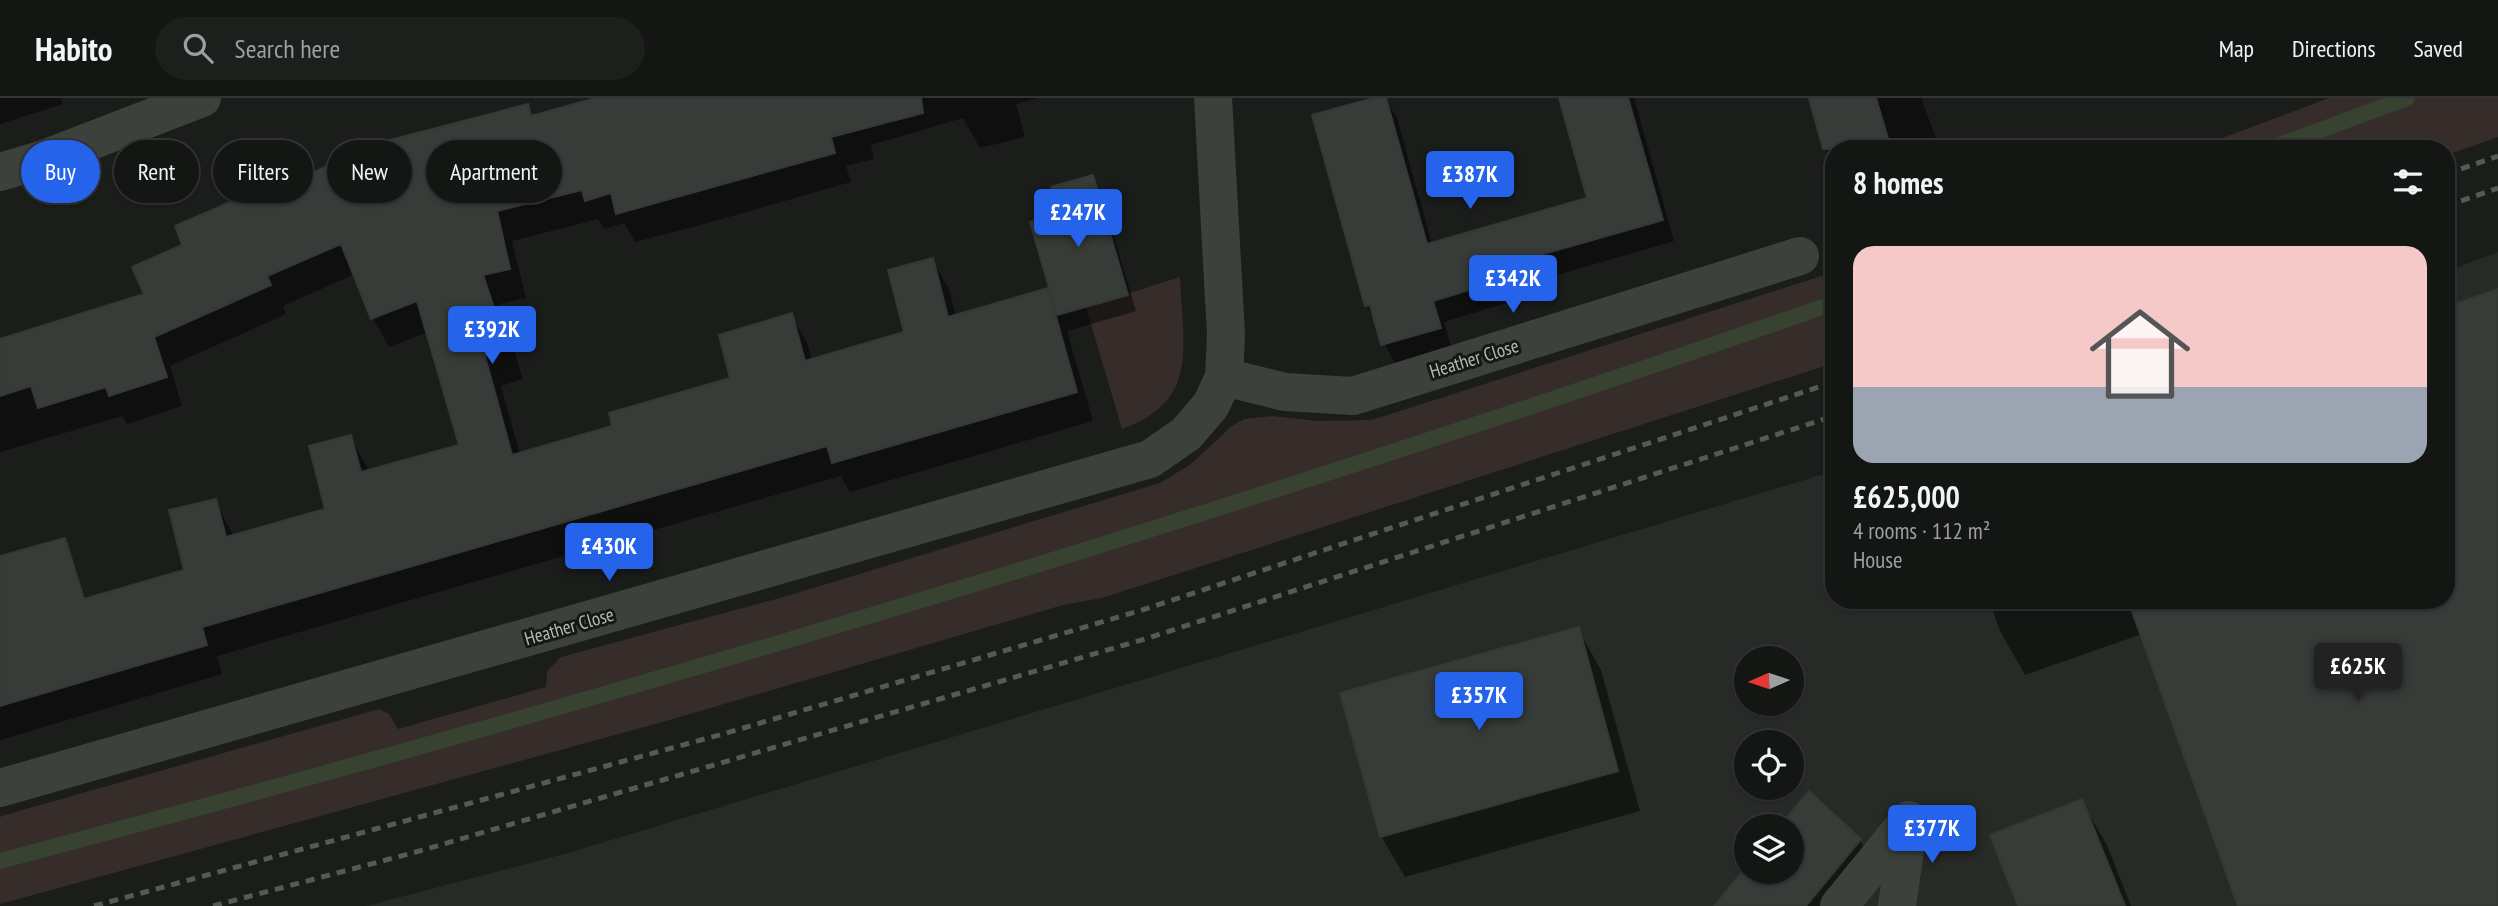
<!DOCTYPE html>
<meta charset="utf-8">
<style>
:root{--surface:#141614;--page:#1d1f1d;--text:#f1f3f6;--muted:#9d9fa0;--line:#333534;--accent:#2563eb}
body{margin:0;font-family:"PT Sans Narrow",sans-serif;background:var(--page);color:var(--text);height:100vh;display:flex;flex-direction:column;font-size:26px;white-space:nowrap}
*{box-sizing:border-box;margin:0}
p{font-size:23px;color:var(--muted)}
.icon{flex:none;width:38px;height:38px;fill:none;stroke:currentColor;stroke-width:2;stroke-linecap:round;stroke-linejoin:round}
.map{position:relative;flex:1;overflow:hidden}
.panel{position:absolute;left:1825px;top:42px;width:630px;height:469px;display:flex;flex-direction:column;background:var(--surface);border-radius:28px;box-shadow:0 2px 5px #0004,0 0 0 2px var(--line)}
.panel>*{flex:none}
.top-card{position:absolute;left:21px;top:42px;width:665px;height:63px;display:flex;gap:14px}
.needle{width:46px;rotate:267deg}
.buttons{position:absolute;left:1734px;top:548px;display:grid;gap:14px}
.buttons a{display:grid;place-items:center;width:70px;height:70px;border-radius:50%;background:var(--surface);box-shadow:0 2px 5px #0004,0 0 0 2px var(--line);font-size:35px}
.price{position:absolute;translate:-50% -60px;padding:0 16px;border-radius:7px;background:var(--accent);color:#fff;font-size:23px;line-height:46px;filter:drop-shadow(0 2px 4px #0008)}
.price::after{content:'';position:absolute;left:50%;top:42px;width:21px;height:16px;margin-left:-10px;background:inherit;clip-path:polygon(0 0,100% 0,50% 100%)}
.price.current{background:#222;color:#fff}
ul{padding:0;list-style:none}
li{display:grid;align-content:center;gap:14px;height:371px;padding:0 28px}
li span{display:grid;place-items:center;height:217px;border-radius:21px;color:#555}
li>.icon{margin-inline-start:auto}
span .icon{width:126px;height:126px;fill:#fffc;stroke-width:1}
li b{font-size:30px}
h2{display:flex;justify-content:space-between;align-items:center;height:84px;padding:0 28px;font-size:30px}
.chip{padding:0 24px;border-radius:32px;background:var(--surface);box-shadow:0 2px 5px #0004,0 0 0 2px var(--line);font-size:24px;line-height:63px}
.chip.current{background:var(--accent);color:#fff}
header{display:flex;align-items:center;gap:42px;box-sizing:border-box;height:98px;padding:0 35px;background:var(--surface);border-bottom:2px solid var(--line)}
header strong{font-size:33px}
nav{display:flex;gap:38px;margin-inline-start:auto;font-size:24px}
.search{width:490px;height:63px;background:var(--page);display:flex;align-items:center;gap:18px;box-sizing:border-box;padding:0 24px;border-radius:38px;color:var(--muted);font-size:26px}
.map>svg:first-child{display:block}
.built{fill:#272a27;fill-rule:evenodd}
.green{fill:#362d2a}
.shadow{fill:#0007}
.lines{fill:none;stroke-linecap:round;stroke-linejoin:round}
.stream{stroke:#374230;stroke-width:16}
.building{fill:#383c38;stroke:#353935;stroke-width:2}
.minor{stroke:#3c423b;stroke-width:38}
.rail{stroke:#535b52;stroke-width:5;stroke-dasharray:9 7;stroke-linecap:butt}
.labels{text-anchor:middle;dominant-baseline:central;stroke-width:6;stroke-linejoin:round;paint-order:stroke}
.street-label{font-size:19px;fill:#b0bdad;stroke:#161816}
</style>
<header>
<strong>Habito</strong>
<div class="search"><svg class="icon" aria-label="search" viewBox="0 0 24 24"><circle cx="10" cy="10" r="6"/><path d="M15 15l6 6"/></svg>Search here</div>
<nav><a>Map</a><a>Directions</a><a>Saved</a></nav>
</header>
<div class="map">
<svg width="2498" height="808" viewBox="0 0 2498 808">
<rect width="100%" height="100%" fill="#1b1d1b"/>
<!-- built -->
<path class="built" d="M2498,154V808H366L568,755L1834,373V502H2446L2447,173ZM1746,560H1792V606H1746ZM1746,644H1792V690H1746ZM1746,728H1792V774H1746Z"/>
<!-- green -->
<path class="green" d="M2329,0H2498V39L2447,57L2446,51H2193Z
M1834,174V265L1102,500L1063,507L666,623L0,806V719L5,717L379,611L389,616L398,631L546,589L547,573L561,559L780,500L1160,385L1191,366L1232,328L1244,321L1272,318L1317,323L1372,322Z
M1180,179C1182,247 1201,303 1122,331L1086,209Z"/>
<!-- shadow -->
<path class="shadow" d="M0,0H61L63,6L0,26Z
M603,0H1038L1016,6L1025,39L980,50L963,20L871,47L874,61L846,68L851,84L708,125L635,144L624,125L604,131L598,121L512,143L526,200L499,206L523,281L501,288L520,356L614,329L732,281L791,217L808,247L812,263L906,235L932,162L949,191L956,218L1047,193L1054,206L1060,116L1092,79L1101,96L1136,213L1067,233L1093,323L850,394L841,378L217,558L222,576L0,642V529L186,473L215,403L234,439L327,412L350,339L369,373L461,348L428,234L389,249L373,220L355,176L283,208L286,216L170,268L182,308L127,326L122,318L0,354V243L146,197L184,147L298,84L527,8L533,18Z
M1380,0H1385L1397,20L1432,146L1589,101L1561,0H1634L1674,143L1554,178L1558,189L1444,224L1452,252L1395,267L1367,207Z
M1811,0H1921L1940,51H1834V77Z
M2498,193V808L2142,536L2025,577L2000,533L1989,502H2446Z
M1578,531L1601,572L1640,713L1405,779L1381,738Z
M1809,696L1860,742L1883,783L1862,808H1717L1746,772L1792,774V728H1782Z
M2081,703L2107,747L2131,808H2020Z"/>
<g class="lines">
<!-- stream -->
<path class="stream" d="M2269,51L2407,0
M0,763C618,600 1230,416 1834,205"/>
</g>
<!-- building -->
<path class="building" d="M596,0H921L923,15L831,39L835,55L616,116L611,95L585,103L582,92L497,113L510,171L483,177L508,251L485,258L512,357L612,328L609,315L730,280L719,237L792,215L805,263L904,234L888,172L933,160L948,219L1048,190L1077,294L832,365L827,348L202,529L207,547L0,608V458L65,440L84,501L184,472L169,412L216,401L226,439L325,411L309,348L351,337L361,374L459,347L417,203L371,221L341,146L267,178L271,187L154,239L167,279L109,298L106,289L38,310L31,288L0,298V241L144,196L132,169L182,147L175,128L295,76L297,82L375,46L528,6L531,18Z
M1374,0H1386L1427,146L1587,100L1559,0H1628L1663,122L1543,156L1547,168L1433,203L1441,230L1381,247L1370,207L1365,208L1312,17Z
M1809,0H1876L1891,51H1823Z
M1093,77L1128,197L1057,217L1030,124L1058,115L1051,89Z
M2498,191V808H2238L2128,502H2446V209Z
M1579,529L1618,673L1380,739L1340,595Z
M1809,693L1861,741L1806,808H1714L1746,769V774H1792V728H1780Z
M2082,701L2125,808H2018L1990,737Z"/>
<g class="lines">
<!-- minor -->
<path class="minor" d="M0,74L44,61L202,0
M1224,279L1285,294L1353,298L1800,158
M0,690L1150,361L1186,336L1211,307L1224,279L1226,237L1213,0
M1839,808L1909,722
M1897,808L1909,724"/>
<!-- rail -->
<path class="rail" d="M2446,76L2498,58
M2446,108L2498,90
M94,808L723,636L1139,513L1834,284
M213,808L416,754L1145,541L1834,318"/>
</g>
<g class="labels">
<!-- street labels -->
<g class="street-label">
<text transform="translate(1474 260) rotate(-17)">Heather Close</text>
<text transform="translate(569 528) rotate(-16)">Heather Close</text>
</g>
</g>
</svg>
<div class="buttons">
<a><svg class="needle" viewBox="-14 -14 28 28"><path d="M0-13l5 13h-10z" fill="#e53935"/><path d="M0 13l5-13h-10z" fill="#9d9fa0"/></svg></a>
<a><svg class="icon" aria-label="locate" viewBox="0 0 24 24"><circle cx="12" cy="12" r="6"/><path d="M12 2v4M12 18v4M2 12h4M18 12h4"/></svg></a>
<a><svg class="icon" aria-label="layers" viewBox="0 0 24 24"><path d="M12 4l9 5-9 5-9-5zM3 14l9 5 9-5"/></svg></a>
</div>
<b class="price" style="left:1470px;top:113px">£387K</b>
<b class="price" style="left:1078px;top:151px">£247K</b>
<b class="price" style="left:1513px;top:217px">£342K</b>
<b class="price" style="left:492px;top:268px">£392K</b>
<b class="price" style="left:609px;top:485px">£430K</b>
<b class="price current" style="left:2358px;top:605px">£625K</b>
<b class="price" style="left:1479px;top:634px">£357K</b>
<b class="price" style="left:1932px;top:767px">£377K</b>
<div class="top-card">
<a class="chip current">Buy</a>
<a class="chip">Rent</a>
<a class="chip">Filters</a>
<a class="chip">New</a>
<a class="chip">Apartment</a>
</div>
<section class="panel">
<h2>8 homes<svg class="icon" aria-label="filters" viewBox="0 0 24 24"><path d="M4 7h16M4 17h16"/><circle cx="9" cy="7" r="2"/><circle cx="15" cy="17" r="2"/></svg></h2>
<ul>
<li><span style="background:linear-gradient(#f6c9c9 65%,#9aa5b1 0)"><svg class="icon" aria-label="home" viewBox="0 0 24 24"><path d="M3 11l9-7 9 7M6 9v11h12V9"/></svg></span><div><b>£625,000</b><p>4 rooms · 112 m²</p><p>House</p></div></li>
</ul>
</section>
</div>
